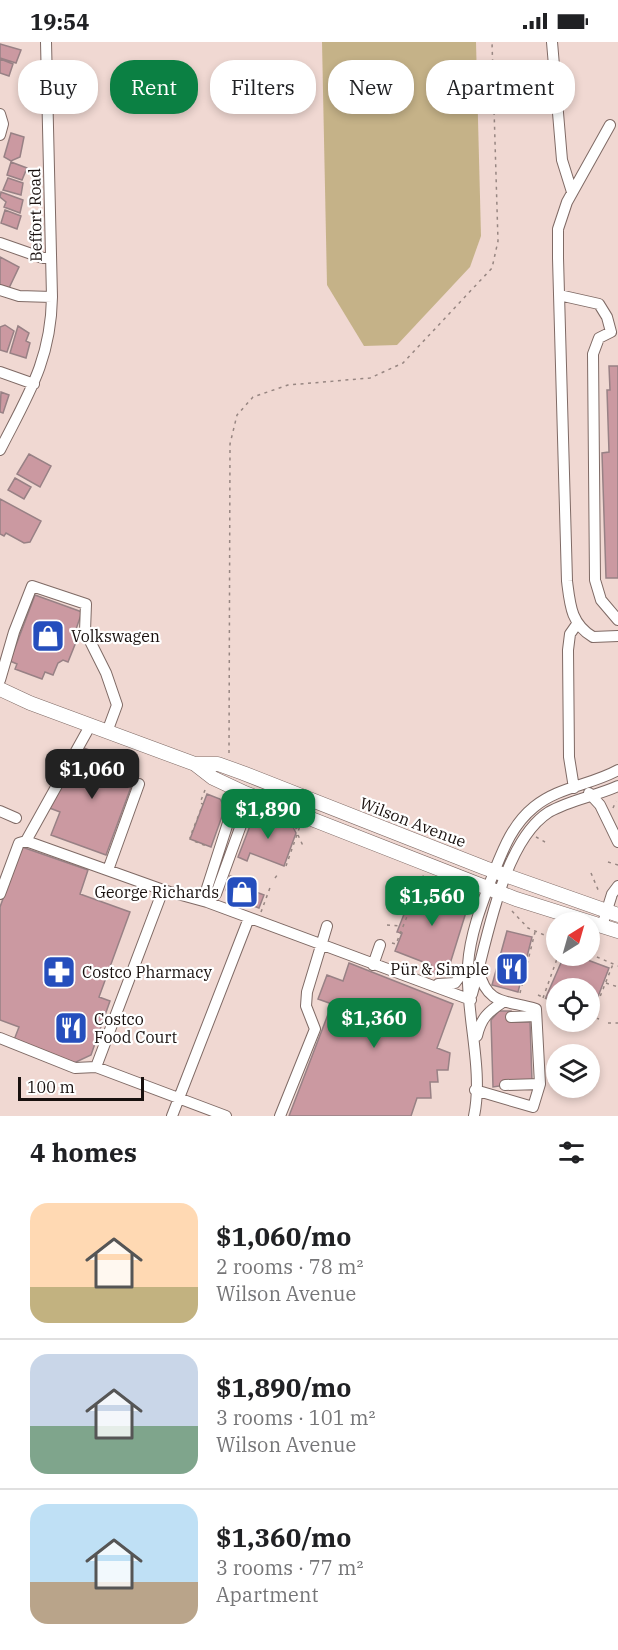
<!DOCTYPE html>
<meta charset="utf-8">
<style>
:root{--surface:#fff;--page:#f6f6f6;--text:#202124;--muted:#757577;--line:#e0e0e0;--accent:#0b8043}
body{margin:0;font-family:"IBM Plex Serif",serif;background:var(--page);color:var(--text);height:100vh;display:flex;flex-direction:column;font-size:22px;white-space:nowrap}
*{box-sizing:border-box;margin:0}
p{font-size:20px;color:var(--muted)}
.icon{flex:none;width:33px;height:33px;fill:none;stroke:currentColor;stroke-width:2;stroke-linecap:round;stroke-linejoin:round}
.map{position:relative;height:1074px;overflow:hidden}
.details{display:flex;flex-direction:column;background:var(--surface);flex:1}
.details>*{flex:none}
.banner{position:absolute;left:18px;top:18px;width:582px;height:54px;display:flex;gap:12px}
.needle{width:39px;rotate:37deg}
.controls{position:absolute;left:546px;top:870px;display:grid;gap:12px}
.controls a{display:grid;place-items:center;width:54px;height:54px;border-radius:50%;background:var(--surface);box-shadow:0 3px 9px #0003;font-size:30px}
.scale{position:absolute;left:18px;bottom:15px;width:126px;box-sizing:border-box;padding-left:6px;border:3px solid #18100e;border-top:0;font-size:16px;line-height:21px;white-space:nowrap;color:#18100e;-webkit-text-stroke:4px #fff;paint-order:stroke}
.price{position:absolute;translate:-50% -51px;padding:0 14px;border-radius:12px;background:var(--accent);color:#fff;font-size:20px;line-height:39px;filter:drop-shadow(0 2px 3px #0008)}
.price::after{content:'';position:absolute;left:50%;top:36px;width:18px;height:14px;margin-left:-9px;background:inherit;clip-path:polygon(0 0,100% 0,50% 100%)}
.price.selected{background:#222;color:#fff}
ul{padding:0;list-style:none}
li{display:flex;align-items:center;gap:18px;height:150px;padding:0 30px}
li+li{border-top:2px solid var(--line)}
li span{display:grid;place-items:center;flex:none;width:168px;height:120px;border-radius:18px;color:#555}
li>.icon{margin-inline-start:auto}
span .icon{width:72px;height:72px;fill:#fffc;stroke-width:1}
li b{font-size:26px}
h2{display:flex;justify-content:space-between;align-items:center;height:72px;padding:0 30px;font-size:26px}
.chip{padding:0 21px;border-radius:24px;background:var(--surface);box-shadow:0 3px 9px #0003;font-size:21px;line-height:54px}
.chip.selected{background:var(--accent);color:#fff}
.status{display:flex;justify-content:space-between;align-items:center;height:42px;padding:0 30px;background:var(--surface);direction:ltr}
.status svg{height:16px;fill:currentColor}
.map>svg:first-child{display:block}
.green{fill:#c5b288}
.building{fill:#cb99a1;stroke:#988185;stroke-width:1.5}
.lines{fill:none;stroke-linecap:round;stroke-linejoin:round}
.minor-casing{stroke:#7f6a65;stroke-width:12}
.major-casing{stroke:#7f6a65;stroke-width:15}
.path{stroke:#978682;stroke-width:1.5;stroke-dasharray:3 4.5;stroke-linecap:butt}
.minor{stroke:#fff;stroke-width:10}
.major{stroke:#fff;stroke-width:14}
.labels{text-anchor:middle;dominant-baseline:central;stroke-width:4.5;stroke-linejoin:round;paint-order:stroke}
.street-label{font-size:16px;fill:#18100e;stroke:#fff}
.poi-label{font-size:16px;fill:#18100e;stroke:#fff;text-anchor:start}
</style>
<div class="status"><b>19:54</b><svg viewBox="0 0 49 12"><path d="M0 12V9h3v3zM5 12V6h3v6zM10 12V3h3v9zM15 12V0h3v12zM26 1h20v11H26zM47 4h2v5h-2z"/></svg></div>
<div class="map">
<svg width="618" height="1074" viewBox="0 0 618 1074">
<rect width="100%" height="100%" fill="#f0d8d2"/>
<!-- green -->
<path class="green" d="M322,0H476L481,194L470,225L397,303L364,304L327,243Z"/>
<!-- building -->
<path class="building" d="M0,2L21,8L16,21L0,16Z
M0,17L13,22L9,34L0,31Z
M11,91L24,95L20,115L11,119L4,115Z
M11,120L27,126L22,138L7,133Z
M8,136L23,141L21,153L3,148Z
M1,150L23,158L20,171L4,165L6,160L0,155Z
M5,168L21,174L17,187L1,181Z
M0,215L19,225L9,246L0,243Z
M5,283L14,289L7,310L0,308V285Z
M18,284L29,291L26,299L30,301L26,316L10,311Z
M609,324H618V536H606L602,411L609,410L607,348H610Z
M1,350L9,353L3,371L0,370Z
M29,412L51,424L40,445L17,432Z
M15,436L31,445L24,457L8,448Z
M0,457L41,479L30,500L24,501L6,491L4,494L0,492Z
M35,553L82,570L74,593L78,595L68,620L63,618L58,621L53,633L45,630L42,637L15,627L17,622L10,619Z
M81,705L138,726L106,813L51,793L60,770L47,765Z
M207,752L220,757L225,766L211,805L190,797Z
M260,773L293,785L296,791L284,824L250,811L247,819L238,815L253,776Z
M22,805L88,828L80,852L130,870L99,955L110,959L91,1013L74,1021L14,998L19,985L0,978V865Z
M230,834L251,840L248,847L264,853L259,866L229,855L226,848Z
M428,838L432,840V844L462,856L467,867L450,922L441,933L428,930L431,923L395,909L402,891L397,890L408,862L414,863L422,841Z
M507,889L532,895L518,950L492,943Z
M564,914H577L609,926L591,973L590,946H556V959L546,955Z
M349,921L453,962L437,1006L450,1011L448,1028H437L438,1040H430L431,1056H417L411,1074H289L332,962L318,957L327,933L343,939Z
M499,969H511V980H530L532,1039L493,1045L491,978Z"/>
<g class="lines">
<!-- minor casing -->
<g class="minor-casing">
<path id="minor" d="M552,0L562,118L572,150
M0,72L3,82L0,93
M610,83L567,160L558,187V216L567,539C570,563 571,582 593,595L618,594
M0,201L43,216H51
M0,248L19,254L52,255
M559,253L599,262L607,275L611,290L599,296L593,312L595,538L601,558L618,578
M0,330L34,342
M0,408C28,353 51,318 52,255L46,0
M0,638L14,590L32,544L86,562L85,589L106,631L117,663L107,690
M574,746L569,715L568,608L570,592L577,582
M245,751L248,764L216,852L207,860V846L235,759Z
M589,751L600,763L618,800
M0,769L16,776
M26,799L163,848L207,860L471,958
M108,828L139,742
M0,852L19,801L26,799L90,684
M602,884L612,852L618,844
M373,923L380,903
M438,942L455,941L467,925
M472,952C487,900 502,800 549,770C570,758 596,754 618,744
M511,975L536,974
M477,994C481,976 488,970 503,960
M0,996L75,1026L96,1025L226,1074
M96,1025L163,848
M505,1043L540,1042
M475,1048L533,1065L540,1042L536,967C507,958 487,964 479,929
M172,1074L249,876
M280,1074L315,987L306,964L307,950L327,884
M474,1074C484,1027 465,970 468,923C470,891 483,859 494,830C504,805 513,782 534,765C558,745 591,743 618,728"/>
</g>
<!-- major casing -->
<g class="major-casing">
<path id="major" d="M0,647L30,661L195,722L213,736L245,751L516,857L618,889
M195,722H218L243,731L485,826L618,873"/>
</g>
<!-- path -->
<path class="path" d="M229,711L230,402L237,373L253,355L288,343L370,336L403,321L492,226L498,199L492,0
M205,748L200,761L203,762L190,795L191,798L209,805
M613,766L616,759
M298,793L304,806
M536,795L545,800
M608,820L618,823
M286,824L300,784L294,788
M591,831L599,850
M275,836L278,832
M512,869L528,886L556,898
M261,870L271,843
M387,883L402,884
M392,901L396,902L424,832
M590,912L618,924
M606,941L618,945
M520,951L535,890
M538,953L556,961
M543,956L558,914
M590,974L599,977
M592,975L613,922
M608,981H618"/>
<!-- minor -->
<use href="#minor" class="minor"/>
<!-- major -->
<use href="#major" class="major"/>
</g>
<!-- icons -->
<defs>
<g id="shop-square" transform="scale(1.725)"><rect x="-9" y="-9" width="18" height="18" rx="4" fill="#254ebd" stroke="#fff"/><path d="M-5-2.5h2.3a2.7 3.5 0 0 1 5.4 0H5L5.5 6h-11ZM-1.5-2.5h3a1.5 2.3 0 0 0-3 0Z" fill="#fff"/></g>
<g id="restaurant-square" transform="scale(1.725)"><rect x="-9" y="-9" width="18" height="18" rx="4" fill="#254ebd" stroke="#fff"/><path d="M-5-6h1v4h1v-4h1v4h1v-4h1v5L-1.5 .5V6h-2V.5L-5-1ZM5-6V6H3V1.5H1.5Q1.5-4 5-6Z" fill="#fff"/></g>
<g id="pharmacy-square" transform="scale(1.725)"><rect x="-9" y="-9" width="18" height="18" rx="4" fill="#254ebd" stroke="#fff"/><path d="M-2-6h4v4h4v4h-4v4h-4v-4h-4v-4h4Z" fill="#fff"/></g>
</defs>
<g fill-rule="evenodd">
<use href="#shop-square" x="48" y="594"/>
<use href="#shop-square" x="242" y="850"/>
<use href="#restaurant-square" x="512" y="927"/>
<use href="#pharmacy-square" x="59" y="930"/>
<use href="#restaurant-square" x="71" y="986"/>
</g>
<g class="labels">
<!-- street labels -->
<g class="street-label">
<text transform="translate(35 173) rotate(-91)">Beffort Road</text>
<text transform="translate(413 780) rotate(21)">Wilson Avenue</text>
</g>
<!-- poi labels -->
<g class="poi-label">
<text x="71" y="594">Volkswagen</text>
<text x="219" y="850" text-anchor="end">George Richards</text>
<text x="489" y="927" text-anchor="end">Pür &amp; Simple</text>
<text x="82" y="930">Costco Pharmacy</text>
<text x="94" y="977">Costco<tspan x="94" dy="18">Food Court</tspan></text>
</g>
</g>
</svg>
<div class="controls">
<a><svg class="needle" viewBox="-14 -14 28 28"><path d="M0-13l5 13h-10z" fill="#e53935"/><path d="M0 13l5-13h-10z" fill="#757577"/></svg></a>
<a><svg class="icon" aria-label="locate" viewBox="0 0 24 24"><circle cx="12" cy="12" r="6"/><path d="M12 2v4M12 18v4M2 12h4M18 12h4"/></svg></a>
<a><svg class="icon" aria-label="layers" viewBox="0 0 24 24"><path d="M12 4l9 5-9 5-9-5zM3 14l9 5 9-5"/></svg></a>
</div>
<div class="scale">100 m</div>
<b class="price selected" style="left:92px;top:758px">$1,060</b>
<b class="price" style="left:268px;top:798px">$1,890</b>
<b class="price" style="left:432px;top:885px">$1,560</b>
<b class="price" style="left:374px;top:1007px">$1,360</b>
<div class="banner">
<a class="chip">Buy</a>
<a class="chip selected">Rent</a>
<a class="chip">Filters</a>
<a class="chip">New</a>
<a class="chip">Apartment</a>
</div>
</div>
<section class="details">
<h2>4 homes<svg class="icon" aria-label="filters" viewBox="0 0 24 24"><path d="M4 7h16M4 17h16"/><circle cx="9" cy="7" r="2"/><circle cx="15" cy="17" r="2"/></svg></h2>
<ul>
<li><span style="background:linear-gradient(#ffd9b3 70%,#c2b280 0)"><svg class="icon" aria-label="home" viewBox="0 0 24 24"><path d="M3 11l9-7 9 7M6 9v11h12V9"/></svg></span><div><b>$1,060/mo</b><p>2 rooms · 78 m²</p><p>Wilson Avenue</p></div></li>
<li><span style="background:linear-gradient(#c9d6e8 60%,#7fa58c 0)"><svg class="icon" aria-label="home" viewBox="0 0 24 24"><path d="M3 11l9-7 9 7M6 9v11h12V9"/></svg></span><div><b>$1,890/mo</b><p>3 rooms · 101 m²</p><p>Wilson Avenue</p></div></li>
<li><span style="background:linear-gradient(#bfe0f5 65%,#b9a48a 0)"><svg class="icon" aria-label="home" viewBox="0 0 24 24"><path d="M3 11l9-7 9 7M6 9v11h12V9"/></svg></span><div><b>$1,360/mo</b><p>3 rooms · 77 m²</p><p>Apartment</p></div></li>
</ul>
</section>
